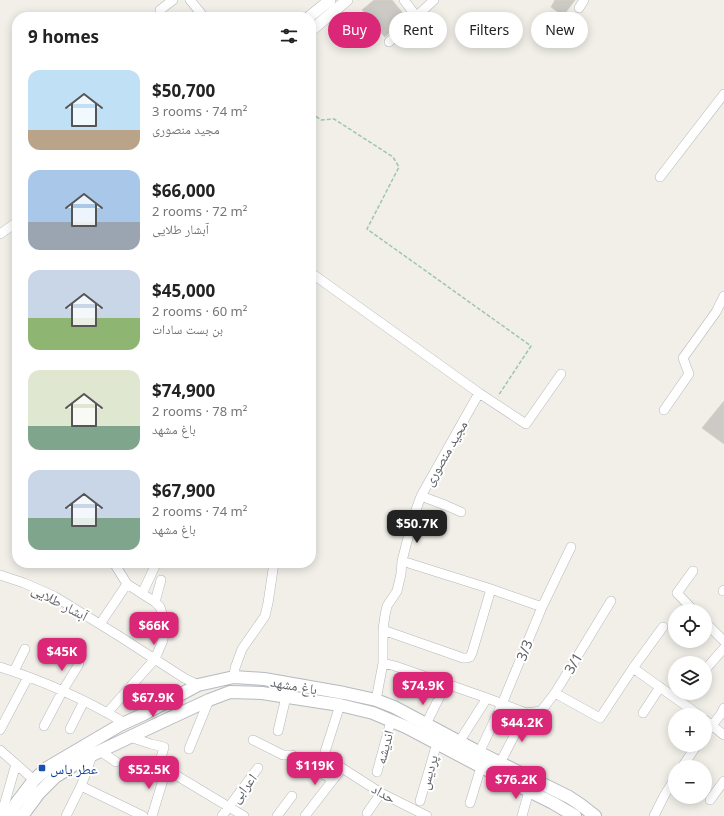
<!DOCTYPE html>
<meta charset="utf-8">
<style>
:root{--surface:#fff;--page:#f6f6f6;--text:#222;--muted:#767676;--accent:#db2777}
body{margin:0;font-family:"Noto Sans","Noto Naskh Arabic",sans-serif;background:var(--page);color:var(--text);height:100vh;display:flex;flex-direction:column;font-size:15px;white-space:nowrap}
*{box-sizing:border-box;margin:0}
p{font-size:13px;color:var(--muted)}
.icon{flex:none;width:22px;height:22px;fill:none;stroke:currentColor;stroke-width:2;stroke-linecap:round;stroke-linejoin:round}
.map{position:relative;flex:1;overflow:hidden}
.drawer{position:absolute;left:12px;top:12px;width:304px;height:556px;display:flex;flex-direction:column;background:var(--surface);border-radius:16px;box-shadow:0 2px 10px #0003}
.drawer>*{flex:none}
.banner{position:absolute;left:328px;top:12px;width:336px;height:36px;display:flex;gap:8px}
.fabs{position:absolute;left:668px;top:604px;display:grid;gap:8px}
.fabs a{display:grid;place-items:center;width:44px;height:44px;border-radius:50%;background:var(--surface);box-shadow:0 2px 10px #0003;font-size:20px}
.price{position:absolute;translate:-50% -34px;padding:0 9px;border-radius:8px;background:var(--accent);color:#fff;font-size:13px;line-height:26px;filter:drop-shadow(0 1px 2px #0008)}
.price::after{content:'';position:absolute;left:50%;top:24px;width:12px;height:9px;margin-left:-6px;background:inherit;clip-path:polygon(0 0,100% 0,50% 100%)}
.price.selected{background:#222;color:#fff}
ul{padding:0;list-style:none}
li{display:flex;align-items:center;gap:12px;height:100px;padding:0 16px}
li span{display:grid;place-items:center;flex:none;width:112px;height:80px;border-radius:12px;color:#555}
li>.icon{margin-inline-start:auto}
span .icon{width:48px;height:48px;fill:#fffc;stroke-width:1}
li b{font-size:17px}
h2{display:flex;justify-content:space-between;align-items:center;height:48px;padding:0 16px;font-size:17px}
.tag{padding:0 14px;border-radius:18px;background:var(--surface);box-shadow:0 2px 10px #0003;font-size:14px;line-height:36px}
.tag.selected{background:var(--accent);color:#fff}
.map>svg:first-child{display:block}
.building{fill:#cccac5;stroke:#d6d1c6}
.lines{fill:none;stroke-linecap:round;stroke-linejoin:round}
.minor-casing{stroke:#b5b8bc;stroke-width:10}
.tertiary-casing{stroke:#b5b8bc;stroke-width:12}
.secondary-casing{stroke:#b6babf;stroke-width:14}
.path{stroke:#9cc7a9;stroke-width:1.5;stroke-dasharray:4 2;stroke-linecap:butt}
.minor{stroke:#fff;stroke-width:9}
.tertiary{stroke:#fff;stroke-width:11}
.secondary{stroke:#fff;stroke-width:12}
.transit-dot{fill:#1a4fb4;stroke:#fff;stroke-width:1.5}
.labels{text-anchor:middle;dominant-baseline:central;stroke-width:4;stroke-linejoin:round;paint-order:stroke}
.street-label{font-size:14px;fill:#5f6368;stroke:#fff}
.transit-label{font-size:14px;fill:#164399;stroke:#fff;text-anchor:start}
</style>
<div class="map">
<svg width="724" height="816" viewBox="0 0 724 816">
<rect width="100%" height="100%" fill="#f1efe8"/>
<!-- building -->
<path class="building" d="M374,0H392L406,17L385,37L362,10Z
M555,0H575L563,16L551,7Z
M724,401V444L702,428Z"/>
<g class="lines">
<!-- minor casing -->
<g class="minor-casing">
<path id="minor" d="M190,0L204,17
M404,0L416,16
M579,8L584,0
M160,10L173,0
M389,42L434,0
M660,177L724,94
M0,234L17,222
M314,275L479,393L526,424L561,374
M664,410L689,374L683,358L716,312L724,296
M421,496L445,505L461,512
M402,561L491,589L542,607
M693,571L677,593L694,611
M0,575L24,583L54,596L119,636L184,678L198,685
M723,591L724,590
M142,594L155,566
M155,602L161,580
M705,622L724,641
M100,624L127,584
M383,630L463,658H467L470,657L472,653L491,589
M383,663L395,666L487,698L526,713L541,711L555,693L611,601
M0,667C44,681 86,700 125,723
M633,668L699,715
M705,670L724,648
M14,671L25,649
M234,677L235,668L242,649L265,616L268,603L274,563
M421,687L440,696L426,724
M555,693L600,718L633,668L663,627
M376,700L383,663V630L385,615L387,606L397,591L401,574L402,561L413,518L421,496L479,393
M107,713L155,659L163,640L165,623L160,607L155,602L127,584L114,563
M643,713L660,687
M705,720L724,735
M44,726L63,690L79,664
M70,729L84,701
M0,730L28,677
M278,731L286,697
M705,734L721,714L724,708
M130,737L151,744L164,747L159,765L244,816
M253,740L283,755H292L333,780
M459,742L487,698
M189,749L209,700
M0,750L34,780
M100,751L116,762
M479,753L502,704L542,607L571,547
M324,755L340,705
M500,763L526,713
M682,767L697,745
M377,772L391,721
M81,786L143,816
M710,800L724,781
M420,801L437,743
M470,803L481,767
M367,813L381,793
M1,816L16,764
M66,816L81,786L86,773L92,755
M152,816L166,770
M222,816L258,768
M277,816L292,796
M305,816L342,768L381,793L427,816
M522,816L529,791
M654,816L664,796L675,778"/>
</g>
<!-- tertiary casing -->
<g class="tertiary-casing">
<path id="tertiary" d="M309,17L330,0
M311,27L314,28L347,0"/>
</g>
<!-- secondary casing -->
<g class="secondary-casing">
<path id="secondary" d="M9,816L15,805L34,780L47,768L120,725L144,714L198,685L234,677L264,679L344,693L376,700L394,707L484,755L569,797L581,805L595,816
M22,816L39,793L55,777L77,763L92,755L151,727L209,700L230,692L262,693L340,705L373,713L406,727L495,774L553,803L575,816"/>
</g>
<!-- path -->
<path class="path" d="M311,113L321,120L334,119L393,157L399,167L367,229L531,346L498,396"/>
<!-- minor -->
<use href="#minor" class="minor"/>
<!-- tertiary -->
<use href="#tertiary" class="tertiary"/>
<!-- secondary -->
<use href="#secondary" class="secondary"/>
</g>
<!-- markers -->
<rect class="transit-dot" x="38" y="764" width="8" height="8" rx="2"/>
<g class="labels">
<!-- street labels -->
<g class="street-label">
<text transform="translate(445 453) rotate(-60)">مجید منصوری</text>
<text transform="translate(60 602) rotate(28)">آبشار طلایی</text>
<text transform="translate(524 650) rotate(-68)">3/3</text>
<text transform="translate(573 663) rotate(-59)">3/1</text>
<text transform="translate(294 685) rotate(10)">باغ مشهد</text>
<text transform="translate(384 747) rotate(-75)">اندیشه</text>
<text transform="translate(428 772) rotate(-74)">پردیس</text>
<text transform="translate(243 788) rotate(-52)">اعرابی</text>
<text transform="translate(384 793) rotate(29)">حداد</text>
</g>
<!-- transit labels -->
<g class="transit-label">
<text x="50" y="768">عطر یاس</text>
</g>
</g>
</svg>
<div class="fabs">
<a><svg class="icon" aria-label="locate" viewBox="0 0 24 24"><circle cx="12" cy="12" r="6"/><path d="M12 2v4M12 18v4M2 12h4M18 12h4"/></svg></a>
<a><svg class="icon" aria-label="layers" viewBox="0 0 24 24"><path d="M12 4l9 5-9 5-9-5zM3 14l9 5 9-5"/></svg></a>
<a>+</a>
<a>−</a>
</div>
<b class="price selected" style="left:417px;top:544px">$50.7K</b>
<b class="price" style="left:154px;top:646px">$66K</b>
<b class="price" style="left:62px;top:672px">$45K</b>
<b class="price" style="left:423px;top:706px">$74.9K</b>
<b class="price" style="left:153px;top:718px">$67.9K</b>
<b class="price" style="left:522px;top:743px">$44.2K</b>
<b class="price" style="left:315px;top:786px">$119K</b>
<b class="price" style="left:149px;top:790px">$52.5K</b>
<b class="price" style="left:516px;top:800px">$76.2K</b>
<div class="banner">
<a class="tag selected">Buy</a>
<a class="tag">Rent</a>
<a class="tag">Filters</a>
<a class="tag">New</a>
</div>
<section class="drawer">
<h2>9 homes<svg class="icon" aria-label="filters" viewBox="0 0 24 24"><path d="M4 7h16M4 17h16"/><circle cx="9" cy="7" r="2"/><circle cx="15" cy="17" r="2"/></svg></h2>
<ul>
<li><span style="background:linear-gradient(#bfe0f5 75%,#b9a48a 0)"><svg class="icon" aria-label="home" viewBox="0 0 24 24"><path d="M3 11l9-7 9 7M6 9v11h12V9"/></svg></span><div><b>$50,700</b><p>3 rooms · 74 m²</p><p>مجید منصوری</p></div></li>
<li><span style="background:linear-gradient(#a9c7e8 65%,#9aa5b1 0)"><svg class="icon" aria-label="home" viewBox="0 0 24 24"><path d="M3 11l9-7 9 7M6 9v11h12V9"/></svg></span><div><b>$66,000</b><p>2 rooms · 72 m²</p><p>آبشار طلایی</p></div></li>
<li><span style="background:linear-gradient(#c9d6e8 60%,#8fb573 0)"><svg class="icon" aria-label="home" viewBox="0 0 24 24"><path d="M3 11l9-7 9 7M6 9v11h12V9"/></svg></span><div><b>$45,000</b><p>2 rooms · 60 m²</p><p>بن بست سادات</p></div></li>
<li><span style="background:linear-gradient(#dfe7d0 70%,#7fa58c 0)"><svg class="icon" aria-label="home" viewBox="0 0 24 24"><path d="M3 11l9-7 9 7M6 9v11h12V9"/></svg></span><div><b>$74,900</b><p>2 rooms · 78 m²</p><p>باغ مشهد</p></div></li>
<li><span style="background:linear-gradient(#c9d6e8 60%,#7fa58c 0)"><svg class="icon" aria-label="home" viewBox="0 0 24 24"><path d="M3 11l9-7 9 7M6 9v11h12V9"/></svg></span><div><b>$67,900</b><p>2 rooms · 74 m²</p><p>باغ مشهد</p></div></li>
</ul>
</section>
</div>
